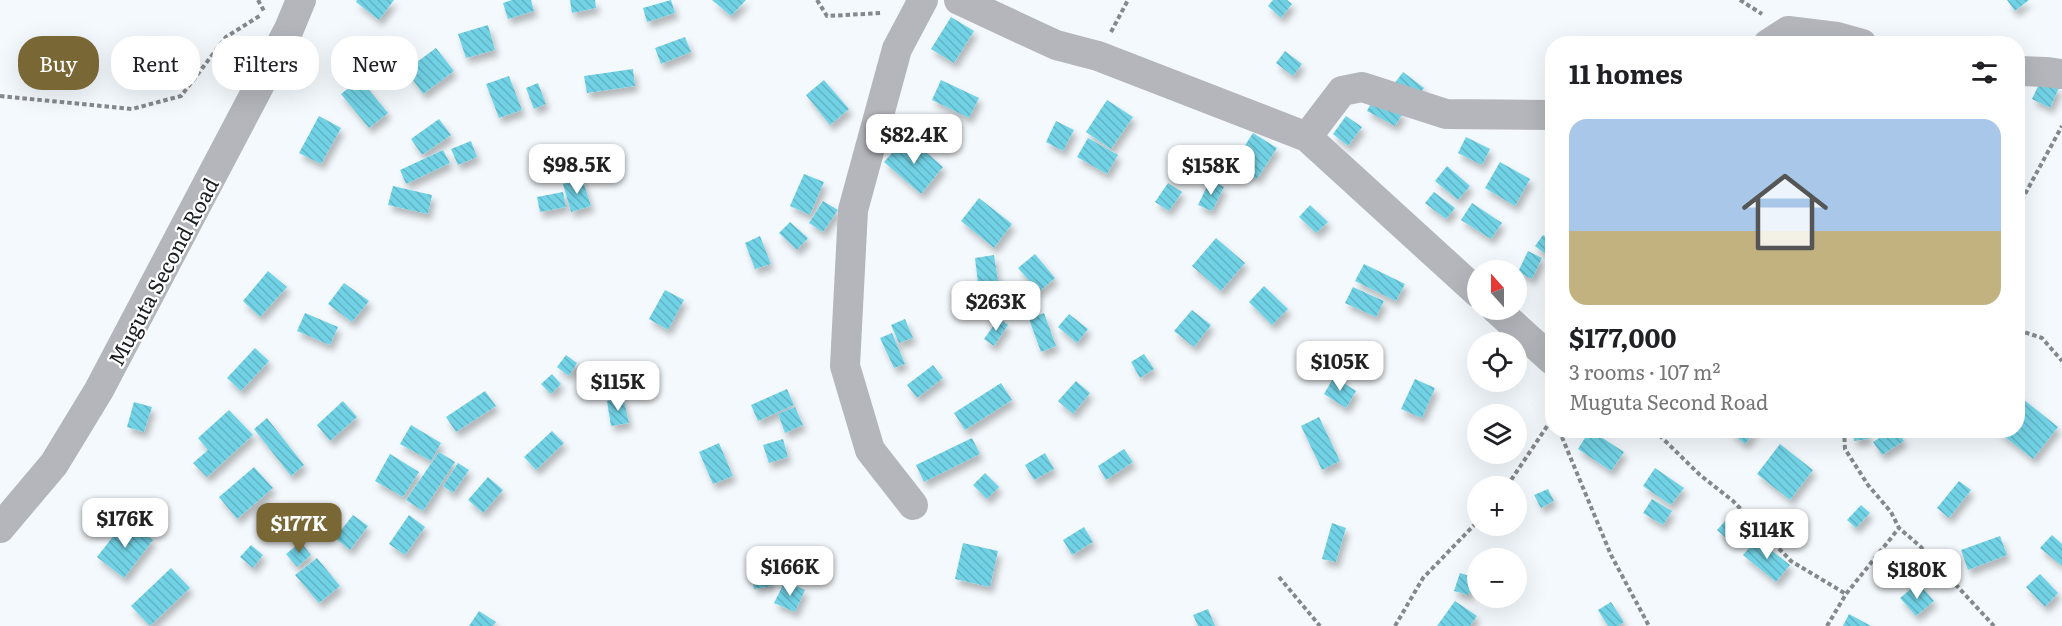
<!DOCTYPE html>
<meta charset="utf-8">
<style>
:root{--surface:#fff;--page:#f6f6f6;--text:#202124;--muted:#757577;--accent:#796736}
body{margin:0;font-family:Literata,serif;background:var(--page);color:var(--text);height:100vh;display:flex;flex-direction:column;font-size:22px;white-space:nowrap}
*{box-sizing:border-box;margin:0}
p{font-size:20px;color:var(--muted)}
.icon{flex:none;width:33px;height:33px;fill:none;stroke:currentColor;stroke-width:2;stroke-linecap:round;stroke-linejoin:round}
.map{position:relative;flex:1;overflow:hidden}
.sheet{position:absolute;left:1545px;top:36px;width:480px;height:402px;display:flex;flex-direction:column;background:var(--surface);border-radius:24px;box-shadow:0 6px 24px #0002}
.sheet>*{flex:none}
.top-card{position:absolute;left:18px;top:36px;width:570px;height:54px;display:flex;gap:12px}
.needle{width:39px;rotate:339deg}
.buttons{position:absolute;left:1467px;top:260px;display:grid;gap:12px}
.buttons a{display:grid;place-items:center;width:60px;height:60px;border-radius:50%;background:var(--surface);box-shadow:0 6px 24px #0002;font-size:30px}
.price{position:absolute;translate:-50% -51px;padding:0 14px;border-radius:12px;background:#fff;color:#222;font-size:20px;line-height:39px;filter:drop-shadow(0 2px 3px #0008)}
.price::after{content:'';position:absolute;left:50%;top:36px;width:18px;height:14px;margin-left:-9px;background:inherit;clip-path:polygon(0 0,100% 0,50% 100%)}
.price.selected{background:var(--accent);color:#fff}
ul{padding:0;list-style:none}
li{display:grid;align-content:center;gap:12px;height:318px;padding:0 24px}
li span{display:grid;place-items:center;height:186px;border-radius:18px;color:#555}
li>.icon{margin-inline-start:auto}
span .icon{width:108px;height:108px;fill:#fffc;stroke-width:1}
li b{font-size:26px}
h2{display:flex;justify-content:space-between;align-items:center;height:72px;padding:0 24px;font-size:26px}
.pill{padding:0 21px;border-radius:24px;background:var(--surface);box-shadow:0 6px 24px #0002;font-size:21px;line-height:54px}
.pill.selected{background:var(--accent);color:#fff}
.map>svg:first-child{display:block}
.building{fill:url(#building-back-hatch);filter:url(#shadow)}
.lines{fill:none;stroke-linecap:round;stroke-linejoin:round}
.path{stroke:#85898d;stroke-width:4;stroke-dasharray:4.5 3;stroke-linecap:butt}
.minor{stroke:#b4b6bc;stroke-width:30}
.labels{text-anchor:middle;dominant-baseline:central;stroke-width:4.5;stroke-linejoin:round;paint-order:stroke}
.street-label{font-size:21px;fill:#1a1e21;stroke:#fff}
</style>
<div class="map">
<svg width="2062" height="626" viewBox="0 0 2062 626">
<defs>
<pattern id="building-back-hatch" width="6" height="6" patternUnits="userSpaceOnUse" patternTransform="scale(1.5)"><rect width="6" height="6" fill="#71d2e5"/><path d="M-1 5l2 2M0 0l6 6M5-1l2 2" fill="none" stroke="#61b4c4"/></pattern>
<filter id="shadow"><feDropShadow dx="3.5" dy="6" stdDeviation="3" flood-color="#0004"/></filter>
</defs>
<rect width="100%" height="100%" fill="#f4f9fd"/>
<!-- building -->
<path class="building" d="M357,0H394L379,20L356,2Z
M512,0H531L534,11L508,19L503,3Z
M570,0H595L596,8L572,13Z
M671,0L675,13L647,22L643,8Z
M712,0H746L731,16Z
M1273,0H1287L1292,4L1281,18L1268,6Z
M2007,0H2029L2015,11Z
M951,17L974,31L954,63L931,49Z
M488,25L495,50L466,58L458,34Z
M685,37L691,52L661,64L655,48Z
M436,48L454,71L423,94L406,70Z
M1285,51L1302,64L1293,76L1276,63Z
M633,69L635,86L587,93L584,76Z
M1403,72L1424,88L1416,99L1394,84Z
M509,76L522,110L499,118L486,84Z
M360,79L388,113L369,128L341,94Z
M824,80L849,109L830,125L806,95Z
M941,80L979,98L969,118L932,100Z
M2041,80L2059,88L2050,108L2032,99Z
M538,83L546,104L534,109L526,88Z
M1374,98L1403,113L1395,126L1367,111Z
M1107,100L1133,117L1111,149L1086,132Z
M319,116L341,128L321,164L299,153Z
M1346,116L1362,127L1348,146L1333,134Z
M439,119L451,135L422,155L411,139Z
M1056,121L1074,130L1063,151L1046,142Z
M1253,133L1277,148L1257,179L1233,164Z
M907,136L943,167L921,194L884,162Z
M1466,137L1490,149L1482,165L1458,153Z
M1088,138L1118,155L1107,174L1077,157Z
M471,141L477,157L458,165L451,149Z
M443,150L450,163L406,184L400,170Z
M1500,162L1530,179L1515,206L1485,188Z
M1447,166L1470,186L1458,200L1435,181Z
M804,174L824,182L810,215L790,206Z
M582,178L591,206L571,212L563,184Z
M1210,180L1224,187L1212,211L1198,205Z
M1168,183L1182,192L1169,211L1155,202Z
M393,186L432,195L428,214L388,205Z
M563,192L566,207L540,212L537,197Z
M1434,192L1455,208L1446,219L1425,203Z
M979,198L1012,224L994,248L961,221Z
M823,201L838,210L823,232L809,223Z
M1472,203L1502,223L1491,239L1461,220Z
M1310,205L1328,222L1316,233L1299,217Z
M790,222L808,238L797,250L779,233Z
M1543,235L1552,241V259L1535,246Z
M760,236L771,264L755,269L745,243Z
M1216,238L1245,263L1221,291L1192,266Z
M1528,251L1542,258L1532,279L1518,272Z
M1035,254L1055,278L1039,292L1018,268Z
M994,255L998,281L978,283L975,258Z
M1364,264L1405,284L1396,301L1355,281Z
M268,271L287,287L260,317L243,301Z
M344,283L369,301L352,322L328,304Z
M1264,286L1288,309L1272,325L1249,302Z
M1353,287L1384,301L1376,317L1345,303Z
M665,290L684,300L668,330L649,319Z
M1192,310L1211,325L1194,347L1174,331Z
M305,313L338,327L330,345L297,331Z
M1044,313L1056,346L1041,352L1029,319Z
M1069,314L1088,329L1077,343L1058,327Z
M999,318L1008,325L994,346L984,339Z
M905,319L913,338L899,343L891,325Z
M892,333L905,364L894,368L880,338Z
M255,348L269,361L241,391L227,378Z
M1144,354L1154,369L1140,378L1131,362Z
M566,355L577,363L569,376L557,367Z
M933,365L943,378L917,398L907,385Z
M552,374L561,384L551,394L541,384Z
M1334,377L1356,391L1346,408L1324,394Z
M1415,379L1435,388L1422,418L1401,409Z
M1076,381L1090,393L1073,414L1058,401Z
M1001,383L1012,400L965,430L954,413Z
M787,389L794,405L758,421L751,405Z
M485,391L496,406L456,432L446,417Z
M2018,395L2058,427L2033,459L1996,430H2018Z
M623,397L629,423L611,426L607,401Z
M343,401L357,417L330,441L317,425Z
M134,402L152,407L144,432L127,427Z
M795,407L803,425L785,433L778,414Z
M229,410L253,435L207,477L193,463L208,450L198,438Z
M1319,417L1340,461L1322,470L1301,426Z
M267,418L304,465L291,476L254,429Z
M411,425L441,443L431,461L400,444Z
M1590,430L1624,452L1611,471L1578,449Z
M1728,430H1756L1745,444Z
M1853,430H1868V439L1854,441Z
M1892,430H1897L1904,441L1882,455L1873,442Z
M552,431L564,443L536,470L524,457Z
M972,438L980,454L924,482L916,465Z
M783,439L788,457L769,463L763,445Z
M719,443L733,476L713,484L699,452Z
M1780,444L1813,470L1790,500L1757,474Z
M1124,449L1133,462L1106,480L1098,466Z
M439,452L455,462L423,511L406,500Z
M1045,453L1054,469L1034,480L1025,465Z
M390,454L419,472L403,497L375,481Z
M458,463L469,470L453,493L443,486Z
M254,467L273,488L237,519L219,497Z
M1655,468L1684,488L1671,505L1643,486Z
M985,473L999,487L987,499L973,485Z
M488,477L503,490L483,513L468,500Z
M1959,481L1971,490L1949,518L1937,508Z
M1548,489L1554,501L1541,508L1534,495Z
M1652,499L1672,511L1663,525L1643,513Z
M1861,505L1870,513L1856,528L1847,520Z
M353,515L368,526L350,550L335,538Z
M409,515L425,527L405,555L389,544Z
M1729,517L1738,525L1726,538L1717,530Z
M126,520L153,540L124,578L97,557Z
M1332,523L1346,528L1336,562L1322,559Z
M1084,527L1093,542L1072,555L1063,540Z
M2052,535L2062,544V566L2040,548Z
M2000,536L2007,555L1968,570L1961,550Z
M1757,539L1790,565L1776,582L1743,555Z
M301,542L311,555L297,567L286,554Z
M963,543L998,551L990,587L955,579Z
M251,545L263,555L253,568L240,557Z
M317,558L340,586L319,603L295,575Z
M768,566L772,586L754,589L750,570Z
M171,568L190,588L150,626L131,606Z
M1460,573L1475,578L1469,595L1454,591Z
M2040,574L2058,593L2045,607L2026,587Z
M785,581L805,590L795,612L774,603Z
M1918,583L1934,601L1916,616L1900,598Z
M1455,601L1477,616L1470,626H1437Z
M1611,602L1624,622L1618,626H1608L1598,610Z
M1208,609L1215,626H1198L1193,615Z
M479,611L496,622L493,626H469Z
M1849,614L1871,626H1843Z"/>
<g class="lines">
<!-- path -->
<path class="path" d="M258,0L264,11
M817,0L827,16L882,13
M1740,0L1762,14
M1111,32L1128,0
M0,96L132,109L181,96L226,37L261,15
M2018,207L2062,126
M2018,330L2042,338L2062,361
M1559,430L1611,555L1649,626
M1654,430L1700,475L1733,501L1791,561L1846,594
M1844,430L1845,449L1868,485L1891,512L1899,528L1921,547L1994,626
M1507,486L1552,419
M1279,577L1320,626
M1395,626L1423,578L1478,521
M1827,626L1846,594L1899,528"/>
<!-- minor -->
<path class="minor" d="M959,0L1056,45L1098,56L1307,137L1342,91L1362,87L1446,114L1552,115
M1768,44L1788,31L1837,37L1862,44
M2018,71L2046,72L2062,74
M1307,137L1478,293
M1496,309L1552,360
M913,505L870,450L845,366L853,210L897,49L923,0
M0,528L54,464L99,390L289,29L301,0"/>
</g>
<g class="labels">
<!-- street labels -->
<g class="street-label">
<text transform="translate(162 271) rotate(-62)">Muguta Second Road</text>
</g>
</g>
</svg>
<div class="buttons">
<a><svg class="needle" viewBox="-14 -14 28 28"><path d="M0-13l5 13h-10z" fill="#e53935"/><path d="M0 13l5-13h-10z" fill="#757577"/></svg></a>
<a><svg class="icon" aria-label="locate" viewBox="0 0 24 24"><circle cx="12" cy="12" r="6"/><path d="M12 2v4M12 18v4M2 12h4M18 12h4"/></svg></a>
<a><svg class="icon" aria-label="layers" viewBox="0 0 24 24"><path d="M12 4l9 5-9 5-9-5zM3 14l9 5 9-5"/></svg></a>
<a>+</a>
<a>−</a>
</div>
<b class="price" style="left:914px;top:165px">$82.4K</b>
<b class="price" style="left:577px;top:195px">$98.5K</b>
<b class="price" style="left:1211px;top:196px">$158K</b>
<b class="price" style="left:996px;top:332px">$263K</b>
<b class="price" style="left:1340px;top:392px">$105K</b>
<b class="price" style="left:618px;top:412px">$115K</b>
<b class="price" style="left:125px;top:549px">$176K</b>
<b class="price selected" style="left:299px;top:554px">$177K</b>
<b class="price" style="left:1767px;top:560px">$114K</b>
<b class="price" style="left:790px;top:597px">$166K</b>
<b class="price" style="left:1917px;top:600px">$180K</b>
<div class="top-card">
<a class="pill selected">Buy</a>
<a class="pill">Rent</a>
<a class="pill">Filters</a>
<a class="pill">New</a>
</div>
<section class="sheet">
<h2>11 homes<svg class="icon" aria-label="filters" viewBox="0 0 24 24"><path d="M4 7h16M4 17h16"/><circle cx="9" cy="7" r="2"/><circle cx="15" cy="17" r="2"/></svg></h2>
<ul>
<li><span style="background:linear-gradient(#a9c7e8 60%,#c2b280 0)"><svg class="icon" aria-label="home" viewBox="0 0 24 24"><path d="M3 11l9-7 9 7M6 9v11h12V9"/></svg></span><div><b>$177,000</b><p>3 rooms · 107 m²</p><p>Muguta Second Road</p></div></li>
</ul>
</section>
</div>
